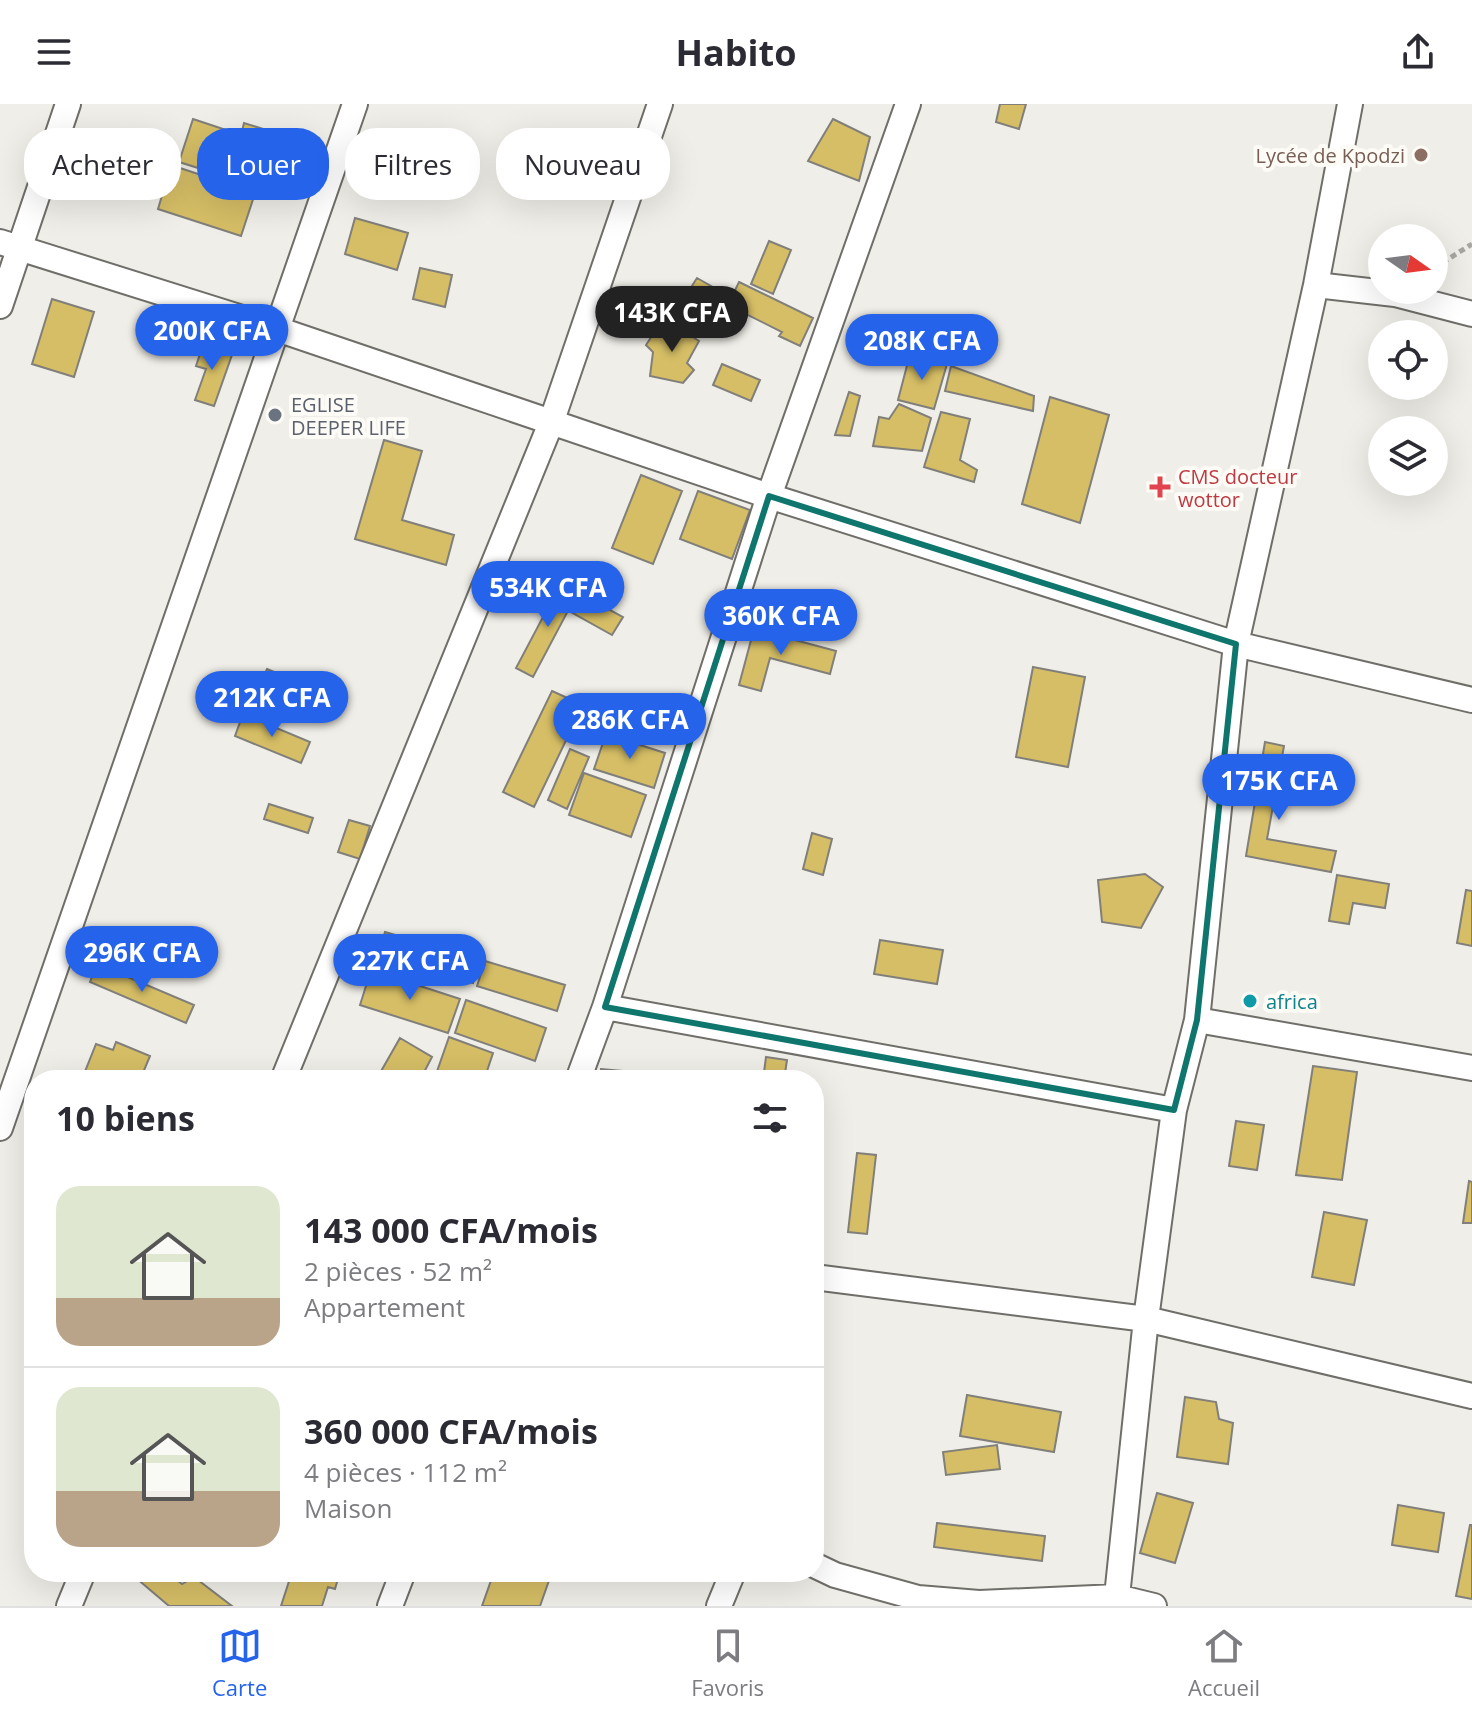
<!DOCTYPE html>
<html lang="fr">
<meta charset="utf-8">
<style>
:root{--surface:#fff;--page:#f2f2f3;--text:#2b2b33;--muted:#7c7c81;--line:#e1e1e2;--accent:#2563eb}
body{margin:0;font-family:"Open Sans",sans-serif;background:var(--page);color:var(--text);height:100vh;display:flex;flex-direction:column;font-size:30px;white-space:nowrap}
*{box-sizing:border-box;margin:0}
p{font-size:26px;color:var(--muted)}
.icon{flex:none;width:44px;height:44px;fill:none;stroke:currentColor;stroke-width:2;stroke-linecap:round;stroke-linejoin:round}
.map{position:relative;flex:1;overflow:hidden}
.details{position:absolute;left:24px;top:966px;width:800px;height:512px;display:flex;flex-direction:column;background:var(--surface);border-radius:32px;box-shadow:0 8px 32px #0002}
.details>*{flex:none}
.top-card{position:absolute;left:24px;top:24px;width:800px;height:72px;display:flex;gap:16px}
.needle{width:52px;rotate:104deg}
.buttons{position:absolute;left:1368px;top:120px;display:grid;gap:16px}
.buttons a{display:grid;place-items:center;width:80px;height:80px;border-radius:50%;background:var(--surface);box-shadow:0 8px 32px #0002;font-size:40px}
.price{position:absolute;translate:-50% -68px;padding:0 18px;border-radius:28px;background:var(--accent);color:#fff;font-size:26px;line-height:52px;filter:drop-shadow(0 2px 4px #0008)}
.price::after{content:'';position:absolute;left:50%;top:48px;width:24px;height:18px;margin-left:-12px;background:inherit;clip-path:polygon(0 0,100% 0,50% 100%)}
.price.active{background:#222;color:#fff}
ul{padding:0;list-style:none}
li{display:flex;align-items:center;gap:24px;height:200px;padding:0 32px}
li+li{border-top:2px solid var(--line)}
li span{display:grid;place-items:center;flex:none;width:224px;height:160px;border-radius:24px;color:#555}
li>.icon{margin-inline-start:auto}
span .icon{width:96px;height:96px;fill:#fffc;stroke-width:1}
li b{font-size:34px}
h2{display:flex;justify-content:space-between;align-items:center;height:96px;padding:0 32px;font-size:34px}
.tag{padding:0 28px;border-radius:32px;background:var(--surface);box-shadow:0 8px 32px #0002;font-size:28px;line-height:72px}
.tag.active{background:var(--accent);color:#fff}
header{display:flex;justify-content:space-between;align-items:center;height:104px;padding:0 32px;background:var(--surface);font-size:36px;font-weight:700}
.dock{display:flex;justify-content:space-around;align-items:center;height:112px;border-top:2px solid var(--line);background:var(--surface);font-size:22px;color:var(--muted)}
.dock a{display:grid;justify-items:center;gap:4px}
.dock .active{color:var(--accent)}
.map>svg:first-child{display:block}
.building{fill:#d6be66;stroke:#817f7a;stroke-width:2}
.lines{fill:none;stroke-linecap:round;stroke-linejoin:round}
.street-casing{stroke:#706e69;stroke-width:28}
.path{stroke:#a7a6a1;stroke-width:5;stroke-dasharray:6 4;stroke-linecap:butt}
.street{stroke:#fff;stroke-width:24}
.marked{fill:none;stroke:#0f766e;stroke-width:6;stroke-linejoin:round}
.education-dot{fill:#8d6e63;stroke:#fdfbf6;stroke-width:3}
.worship-dot{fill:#6b7280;stroke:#fdfbf6;stroke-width:3}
.health-dot{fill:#e0444e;stroke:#fdfbf6;stroke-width:3}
.culture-dot{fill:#0f9aa8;stroke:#fdfbf6;stroke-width:3}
.labels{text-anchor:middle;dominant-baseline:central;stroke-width:8;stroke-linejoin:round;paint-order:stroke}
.education-label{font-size:20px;fill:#785e54;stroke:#fdfbf6;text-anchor:end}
.worship-label{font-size:20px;fill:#5b616d;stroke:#fdfbf6;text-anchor:start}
.health-label{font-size:20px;fill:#be3a42;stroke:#fdfbf6;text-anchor:start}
.culture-label{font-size:20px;fill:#0d838f;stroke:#fdfbf6;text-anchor:start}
</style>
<header><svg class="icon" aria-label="menu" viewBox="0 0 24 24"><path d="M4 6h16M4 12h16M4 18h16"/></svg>Habito<svg class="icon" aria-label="share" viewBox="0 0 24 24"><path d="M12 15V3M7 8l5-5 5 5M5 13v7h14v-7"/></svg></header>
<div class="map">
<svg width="1472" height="1502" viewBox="0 0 1472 1502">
<rect width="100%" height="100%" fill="#f0eee8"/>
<!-- building -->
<path class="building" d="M1000,0H1026L1019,25L996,18Z
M193,15L241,31L244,19L279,30L262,84L179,58Z
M833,15L870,33L859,77L808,57Z
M171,61L219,77L223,64L259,77L241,132L158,105Z
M355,114L408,129L397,166L345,150Z
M769,137L791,146L773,190L751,180Z
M420,164L452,171L445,203L413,195Z
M697,174L727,191L708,220L677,205Z
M739,178L813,214L800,242L779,232L782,228L740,207L733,223L720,217Z
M52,195L94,208L74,273L32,260Z
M671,219L699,237L687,259L694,266L683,279L650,272L653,248L646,241L657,224L668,226Z
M863,230L878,234L877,252L857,249Z
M204,238L233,248L214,302L195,296L206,265L196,262Z
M910,250L947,260L934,305L898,296Z
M722,260L760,276L751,297L713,281Z
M951,262L1034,292L1033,307L945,287Z
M849,288L860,292L850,332L835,331Z
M1050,293L1109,311L1080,419L1022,400Z
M899,300L931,314L922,347L873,342L879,313L889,315Z
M941,308L970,315L960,356L977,366L974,378L924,363Z
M384,336L422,347L402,416L454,431L446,461L355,435Z
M641,371L682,387L653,460L612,444Z
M698,387L750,406L732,455L680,435Z
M562,477L579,486L533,573L516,564Z
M581,490L623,513L612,531L571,508Z
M754,525L836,547L830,570L770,554L761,587L739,581Z
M1033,563L1085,573L1068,663L1016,653Z
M267,565L329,591L321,611L258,585Z
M552,587L583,601L534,703L503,688Z
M243,610L310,638L301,659L235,632Z
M606,630L665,649L654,684L594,665Z
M1265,638L1284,642L1267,735L1336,747L1331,768L1246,752Z
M570,645L589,653L567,705L548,696Z
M584,669L646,691L631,733L569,711Z
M269,700L313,714L308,729L264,715Z
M349,716L370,722L360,755L338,748Z
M812,729L832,735L823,771L803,765Z
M1145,770L1163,783L1141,824L1102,818L1098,776Z
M1337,771L1389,780L1385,804L1353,799L1349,820L1329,817Z
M1466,786L1472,787V842L1457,839Z
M385,828L480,856L473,879L378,852Z
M880,836L943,846L937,880L874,870Z
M485,857L565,881L557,907L477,882Z
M97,860L194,901L186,919L90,878Z
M371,866L460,895L448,929L360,901Z
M466,896L546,924L535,957L455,929Z
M449,933L493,949L484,976H434Z
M400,934L432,953L420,976H376Z
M116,938L150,952L140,976H98L84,970L96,940L113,946Z
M766,953L787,956L784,976H763Z
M1313,962L1357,968L1342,1076L1296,1071Z
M601,965L688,973V976H600Z
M1236,1017L1264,1021L1257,1066L1229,1062Z
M857,1049L876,1051L867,1130L848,1128Z
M1469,1077L1472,1078V1119H1463Z
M1324,1108L1367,1116L1354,1181L1312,1173Z
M967,1291L1061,1308L1054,1348L960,1332Z
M1185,1293L1216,1298L1219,1315L1233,1319L1228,1360L1177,1353Z
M997,1341L1000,1365L946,1371L943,1348Z
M1157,1389L1193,1399L1175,1459L1140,1449Z
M1398,1401L1444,1409L1438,1448L1392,1441Z
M937,1419L1045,1432L1042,1457L934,1443Z
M1470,1421H1472V1495L1456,1492Z
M129,1468H167L182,1480L194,1473L232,1502H169Z
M292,1468H340L335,1485L328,1483L322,1502H281Z
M494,1468H552L540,1502H482Z"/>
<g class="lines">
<!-- street casing -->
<g class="street-casing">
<path id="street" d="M0,138L277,225L769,392L1236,540L1472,596
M1316,181L1395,190L1472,210
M0,202L68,0
M605,903L1174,1006
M1197,916L1472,964
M283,976L551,319L660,0
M578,976L605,903L769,392L908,0
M0,1024L355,0
M814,1173L1146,1215L1472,1292
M814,1461L835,1471L918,1494L979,1499L1117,1493L1154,1502
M69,1502L83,1468
M390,1502L403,1468
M719,1502L733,1468
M1116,1502L1146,1215L1174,1006L1197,916L1236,540L1316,181L1350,0"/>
</g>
<!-- path -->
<path class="path" d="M1434,164L1472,140"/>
<!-- street -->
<use href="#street" class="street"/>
</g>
<!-- marked area -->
<path class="marked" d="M769,392L1236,540L1197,916L1174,1006L605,903Z"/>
<!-- markers -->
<circle class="education-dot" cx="1421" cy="51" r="8"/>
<circle class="worship-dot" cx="275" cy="311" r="8"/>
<path class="health-dot" d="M1156 371h8v8h8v8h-8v8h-8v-8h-8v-8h8z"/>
<circle class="culture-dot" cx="1250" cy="897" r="8"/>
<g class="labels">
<!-- education labels -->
<g class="education-label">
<text x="1405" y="51">Lycée de Kpodzi</text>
</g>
<!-- worship labels -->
<g class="worship-label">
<text x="291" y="300">EGLISE<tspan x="291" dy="23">DEEPER LIFE</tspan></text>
</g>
<!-- health labels -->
<g class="health-label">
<text x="1178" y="372">CMS docteur<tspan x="1178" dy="23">wottor</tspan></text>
</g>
<!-- culture labels -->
<g class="culture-label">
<text x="1266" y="897">africa</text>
</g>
</g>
</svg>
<div class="buttons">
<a><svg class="needle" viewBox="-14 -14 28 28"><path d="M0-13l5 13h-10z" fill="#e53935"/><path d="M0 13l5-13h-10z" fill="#7c7c81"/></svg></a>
<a><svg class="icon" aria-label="locate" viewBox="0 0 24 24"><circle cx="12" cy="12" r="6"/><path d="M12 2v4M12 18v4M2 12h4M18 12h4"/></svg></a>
<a><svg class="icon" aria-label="layers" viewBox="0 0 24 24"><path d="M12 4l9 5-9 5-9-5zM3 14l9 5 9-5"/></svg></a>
</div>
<b class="price active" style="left:672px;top:250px">143K CFA</b>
<b class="price" style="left:212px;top:268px">200K CFA</b>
<b class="price" style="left:922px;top:278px">208K CFA</b>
<b class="price" style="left:548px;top:525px">534K CFA</b>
<b class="price" style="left:781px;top:553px">360K CFA</b>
<b class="price" style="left:272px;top:635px">212K CFA</b>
<b class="price" style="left:630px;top:657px">286K CFA</b>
<b class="price" style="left:1279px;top:718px">175K CFA</b>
<b class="price" style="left:142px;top:890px">296K CFA</b>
<b class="price" style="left:410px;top:898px">227K CFA</b>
<div class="top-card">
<a class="tag">Acheter</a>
<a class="tag active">Louer</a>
<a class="tag">Filtres</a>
<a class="tag">Nouveau</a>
</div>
<section class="details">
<h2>10 biens<svg class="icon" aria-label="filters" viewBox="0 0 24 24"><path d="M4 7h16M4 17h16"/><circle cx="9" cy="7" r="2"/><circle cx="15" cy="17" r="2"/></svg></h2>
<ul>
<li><span style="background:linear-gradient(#dfe7d0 70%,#b9a48a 0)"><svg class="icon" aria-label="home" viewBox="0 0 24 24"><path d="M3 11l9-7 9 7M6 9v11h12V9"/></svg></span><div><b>143 000 CFA/mois</b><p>2 pièces · 52 m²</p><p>Appartement</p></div></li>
<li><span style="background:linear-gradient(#dfe7d0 65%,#b9a48a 0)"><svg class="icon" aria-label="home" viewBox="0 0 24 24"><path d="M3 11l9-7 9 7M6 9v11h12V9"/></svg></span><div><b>360 000 CFA/mois</b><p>4 pièces · 112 m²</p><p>Maison</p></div></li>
</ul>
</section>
</div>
<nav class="dock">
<a class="active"><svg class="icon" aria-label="map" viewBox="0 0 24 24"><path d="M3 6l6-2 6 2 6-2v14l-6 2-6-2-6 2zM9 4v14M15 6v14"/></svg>Carte</a>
<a><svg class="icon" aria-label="saved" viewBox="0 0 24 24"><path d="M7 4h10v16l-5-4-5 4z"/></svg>Favoris</a>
<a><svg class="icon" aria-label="home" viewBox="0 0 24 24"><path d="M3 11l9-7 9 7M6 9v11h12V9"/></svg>Accueil</a>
</nav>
